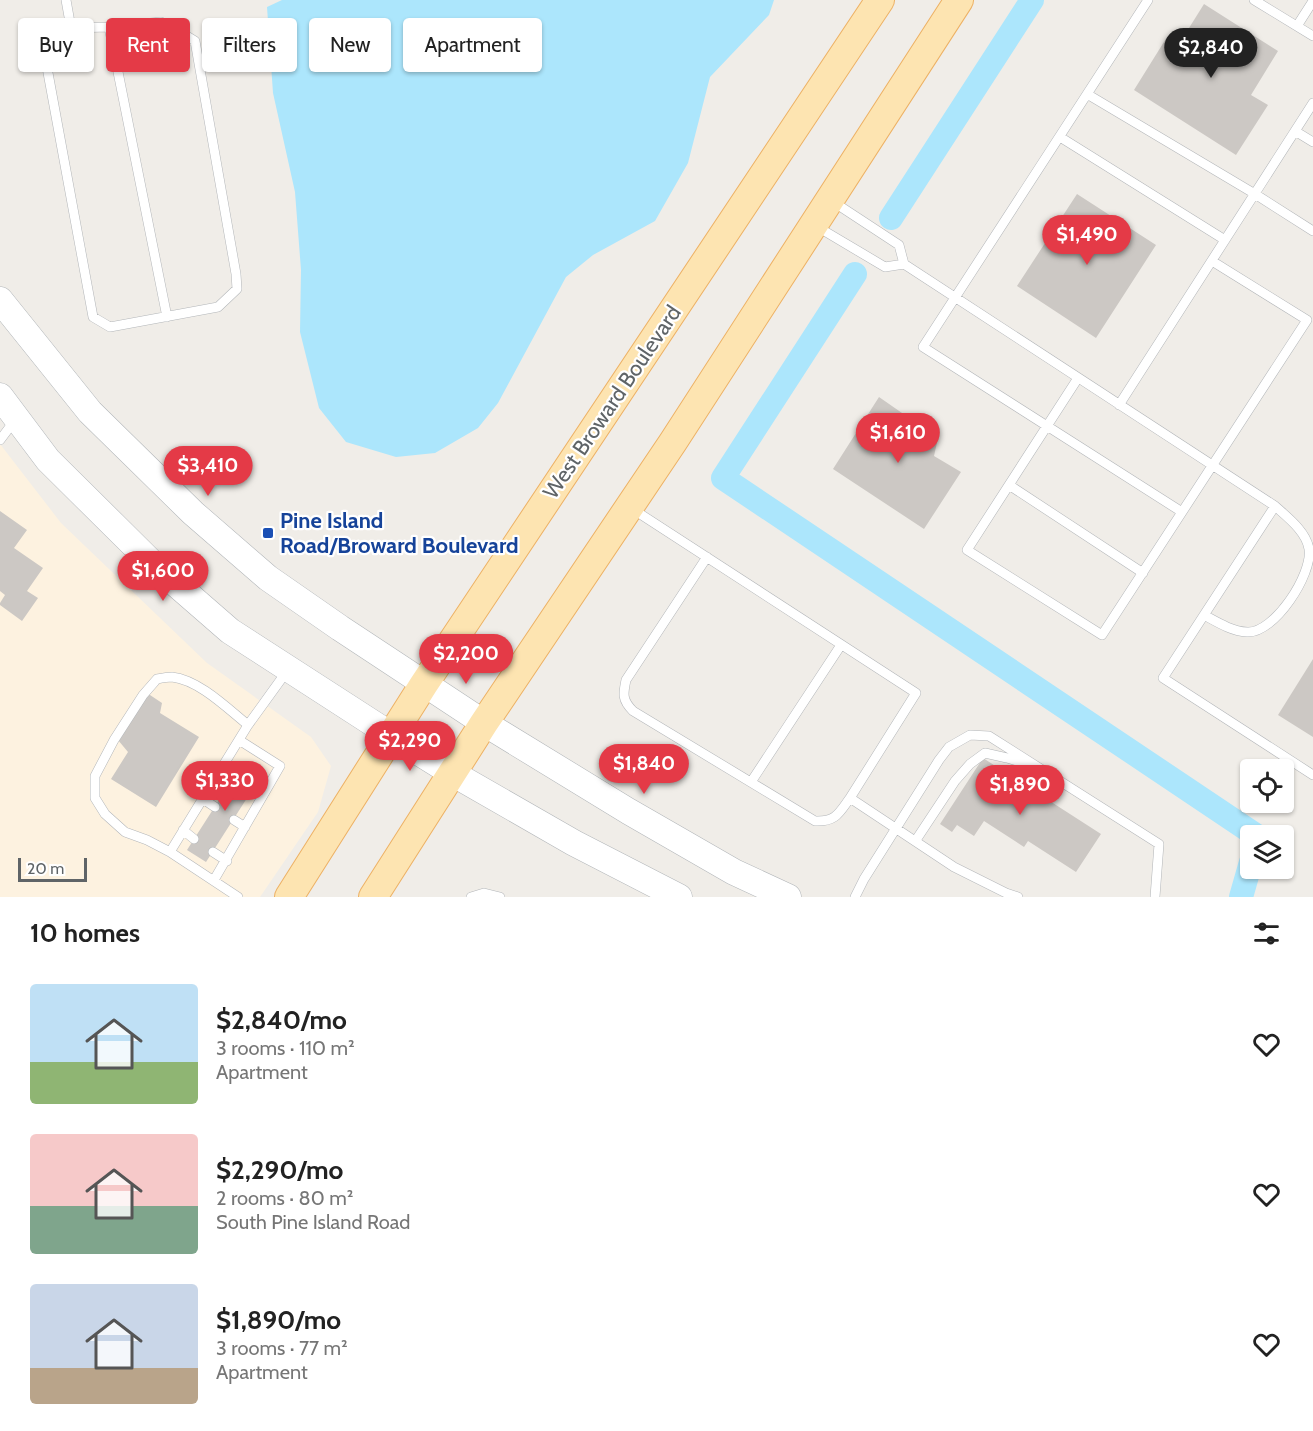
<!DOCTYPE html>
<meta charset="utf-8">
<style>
:root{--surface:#fff;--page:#f6f6f6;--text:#222;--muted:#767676;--accent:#e43a47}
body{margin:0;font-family:Cabin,sans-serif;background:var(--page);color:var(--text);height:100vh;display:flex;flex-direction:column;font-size:22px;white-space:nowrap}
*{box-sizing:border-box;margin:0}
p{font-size:20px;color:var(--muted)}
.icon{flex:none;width:33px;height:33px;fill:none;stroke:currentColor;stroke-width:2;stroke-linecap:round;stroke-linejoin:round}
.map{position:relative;height:897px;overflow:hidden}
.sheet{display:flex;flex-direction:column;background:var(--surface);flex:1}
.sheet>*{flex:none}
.hud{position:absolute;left:18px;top:18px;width:600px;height:54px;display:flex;gap:12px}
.fabs{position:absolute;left:1240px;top:759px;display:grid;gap:12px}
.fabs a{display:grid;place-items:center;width:54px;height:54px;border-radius:6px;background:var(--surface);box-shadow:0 2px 4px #0004;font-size:30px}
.scale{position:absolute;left:18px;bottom:15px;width:69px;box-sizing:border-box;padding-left:6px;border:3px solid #5f6467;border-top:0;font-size:16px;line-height:21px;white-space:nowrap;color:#5f6467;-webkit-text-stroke:4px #fff;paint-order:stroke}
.price{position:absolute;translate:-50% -51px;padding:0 14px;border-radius:21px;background:var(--accent);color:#fff;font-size:20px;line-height:39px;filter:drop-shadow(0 2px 3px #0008)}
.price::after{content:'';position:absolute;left:50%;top:36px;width:18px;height:14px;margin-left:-9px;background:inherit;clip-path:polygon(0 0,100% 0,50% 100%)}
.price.current{background:#222;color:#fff}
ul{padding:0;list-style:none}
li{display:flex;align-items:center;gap:18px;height:150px;padding:0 30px}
li span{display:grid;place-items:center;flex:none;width:168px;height:120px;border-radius:6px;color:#555}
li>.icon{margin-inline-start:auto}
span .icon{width:72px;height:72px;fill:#fffc;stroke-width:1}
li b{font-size:26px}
h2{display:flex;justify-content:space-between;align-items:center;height:72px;padding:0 30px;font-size:26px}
.chip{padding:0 21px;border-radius:6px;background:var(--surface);box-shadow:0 2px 4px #0004;font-size:21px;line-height:54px}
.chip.current{background:var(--accent);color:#fff}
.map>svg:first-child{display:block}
.commercial{fill:#fdf2e0}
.water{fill:#ace6fc}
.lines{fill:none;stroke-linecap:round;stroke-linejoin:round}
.canal{stroke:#ace6fc;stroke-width:24}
.building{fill:#ccc8c4}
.service-casing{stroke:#b3b6b9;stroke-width:10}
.secondary-casing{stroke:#b2b6b9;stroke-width:27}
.primary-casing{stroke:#edb164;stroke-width:30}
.service{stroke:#fff;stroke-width:9}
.secondary{stroke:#fff;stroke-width:26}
.primary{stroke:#fde4b1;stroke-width:28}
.transit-dot{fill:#1a4fb4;stroke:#fff;stroke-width:2}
.labels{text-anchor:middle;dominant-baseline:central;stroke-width:4.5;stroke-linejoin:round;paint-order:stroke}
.street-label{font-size:22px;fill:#5f6467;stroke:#fff}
.transit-label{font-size:22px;font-weight:bold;fill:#164399;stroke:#fff;text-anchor:start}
</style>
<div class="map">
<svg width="1313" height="897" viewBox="0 0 1313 897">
<rect width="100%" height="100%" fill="#f0ede8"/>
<!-- commercial -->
<path class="commercial" d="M0,444L61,523L207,663L311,737L331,766L318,812L260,897H0Z"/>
<!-- water -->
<path class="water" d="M282,0H774L769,15L710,77L688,163L655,221L593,255L566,277L498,403L478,428L435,453L396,457L346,442L319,408L300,332L301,270L295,192L273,93L267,7Z"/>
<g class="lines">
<!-- canal -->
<path class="canal" d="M891,218L1032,0
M855,274L723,478L1257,836
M1241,897L1251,862"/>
</g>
<!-- building -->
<path class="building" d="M1204,4L1278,51L1251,95L1268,105L1236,155L1134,90L1167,37L1179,44Z
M1077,194L1156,245L1096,338L1017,286Z
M879,397L938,438L934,456L961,472L924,529L833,469Z
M0,511L27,530L14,548L43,568L27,591L38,598L22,621L0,605V603L5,595L0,591Z
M1313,659V737L1278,715Z
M147,693L162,703L160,713L199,737L156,807L111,779L128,752L118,740Z
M983,758L1101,834L1076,872L1028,841L1024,847L984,821L974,836L957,825L952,832L940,824Z
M244,761L263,773L206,862L187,850Z"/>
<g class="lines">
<!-- service casing -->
<g class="service-casing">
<path id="service" d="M66,0L71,28
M1148,0L923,347L1182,512
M1254,0L1313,36
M161,22L177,30L195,41L236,274L237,289L218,307L110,327L93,317L46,62L54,44L71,28L109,27Z
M1297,26L1313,1
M109,27L167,317
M1087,94L1255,194L1313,231
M1295,131L1313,142
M1060,137L1225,240
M832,201L899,245L904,264L1275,506C1287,517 1306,531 1309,549C1313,574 1274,634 1247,632C1231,631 1217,622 1204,615
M816,226L885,267L904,264
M1078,378L967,550L1102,635L1307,320L1212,261
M1119,405L1313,103
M0,440L15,420
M1009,485L1143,573
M1275,506L1163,678L1313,775
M631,508L916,693L850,798
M707,557L626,680C623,694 622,700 633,711L815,821C836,822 839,813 850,798L954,867L1006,893L1018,897
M223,765L237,773
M751,782L841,645
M203,799L215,807
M234,820L245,827
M183,830L194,839
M916,840L955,781L970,764L985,753L1007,758L1027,764
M170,852L147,840L125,832L105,814L95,798V776L114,740L143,695L157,679C162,678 167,677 172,677C199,680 227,708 248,725
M213,852L227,861
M214,880L280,766L239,740
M238,897L170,852L248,725L287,671
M471,897L484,893L500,897
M855,897L864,879L939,760L949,747L970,735L989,736L1159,844L1155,897"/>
</g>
<!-- secondary casing -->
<g class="secondary-casing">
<path id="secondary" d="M0,300L90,412L193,513L268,578L340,628L484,723L628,811L734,872L788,897
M0,396L48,460L153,564L230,631L391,735L452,773L574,843L679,897"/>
</g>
<!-- primary casing -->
<g class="primary-casing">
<path id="primary" d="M289,897L424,684L880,0
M373,897L484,723L673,442L959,0"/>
</g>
<!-- service -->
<use href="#service" class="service"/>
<!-- secondary -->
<use href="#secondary" class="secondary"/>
<!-- primary -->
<use href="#primary" class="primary"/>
</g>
<!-- markers -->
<rect class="transit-dot" x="262" y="527" width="12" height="12" rx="3"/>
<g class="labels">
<!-- street labels -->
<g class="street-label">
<text transform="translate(612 402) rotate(-56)">West Broward Boulevard</text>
</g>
<!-- transit labels -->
<g class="transit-label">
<text x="280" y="520">Pine Island<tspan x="280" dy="25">Road/Broward Boulevard</tspan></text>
</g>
</g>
</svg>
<div class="fabs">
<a><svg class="icon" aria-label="locate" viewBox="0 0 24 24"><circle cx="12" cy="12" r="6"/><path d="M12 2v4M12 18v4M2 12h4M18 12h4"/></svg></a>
<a><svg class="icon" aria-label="layers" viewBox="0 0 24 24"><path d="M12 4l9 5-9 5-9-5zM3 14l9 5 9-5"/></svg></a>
</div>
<div class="scale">20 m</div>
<b class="price current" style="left:1211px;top:79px">$2,840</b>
<b class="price" style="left:1087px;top:266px">$1,490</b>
<b class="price" style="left:898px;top:464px">$1,610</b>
<b class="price" style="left:208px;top:497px">$3,410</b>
<b class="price" style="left:163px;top:602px">$1,600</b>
<b class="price" style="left:466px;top:685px">$2,200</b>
<b class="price" style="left:410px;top:772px">$2,290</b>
<b class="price" style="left:644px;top:795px">$1,840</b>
<b class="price" style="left:225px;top:812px">$1,330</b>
<b class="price" style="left:1020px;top:816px">$1,890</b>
<div class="hud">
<a class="chip">Buy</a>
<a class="chip current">Rent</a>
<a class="chip">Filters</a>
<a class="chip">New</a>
<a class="chip">Apartment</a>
</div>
</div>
<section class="sheet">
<h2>10 homes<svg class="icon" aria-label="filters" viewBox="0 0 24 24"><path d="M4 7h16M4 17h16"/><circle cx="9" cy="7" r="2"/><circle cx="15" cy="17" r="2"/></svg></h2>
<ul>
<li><span style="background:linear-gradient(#bfe0f5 65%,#8fb573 0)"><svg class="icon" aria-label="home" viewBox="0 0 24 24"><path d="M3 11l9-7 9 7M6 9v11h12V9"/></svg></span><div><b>$2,840/mo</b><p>3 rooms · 110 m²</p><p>Apartment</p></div><svg class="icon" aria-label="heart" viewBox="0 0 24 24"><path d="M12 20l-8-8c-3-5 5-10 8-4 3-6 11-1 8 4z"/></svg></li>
<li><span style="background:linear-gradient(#f6c9c9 60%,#7fa58c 0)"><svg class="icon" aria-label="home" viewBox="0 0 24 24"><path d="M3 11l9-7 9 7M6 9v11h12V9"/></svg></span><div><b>$2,290/mo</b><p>2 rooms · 80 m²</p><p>South Pine Island Road</p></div><svg class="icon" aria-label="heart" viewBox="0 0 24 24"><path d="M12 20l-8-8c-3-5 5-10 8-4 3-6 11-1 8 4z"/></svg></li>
<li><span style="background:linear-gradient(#c9d6e8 70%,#b9a48a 0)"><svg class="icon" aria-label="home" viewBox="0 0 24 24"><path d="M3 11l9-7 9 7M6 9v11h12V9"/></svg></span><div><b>$1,890/mo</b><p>3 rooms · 77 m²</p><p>Apartment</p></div><svg class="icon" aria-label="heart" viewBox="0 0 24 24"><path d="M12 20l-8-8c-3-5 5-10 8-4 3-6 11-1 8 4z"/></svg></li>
</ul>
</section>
